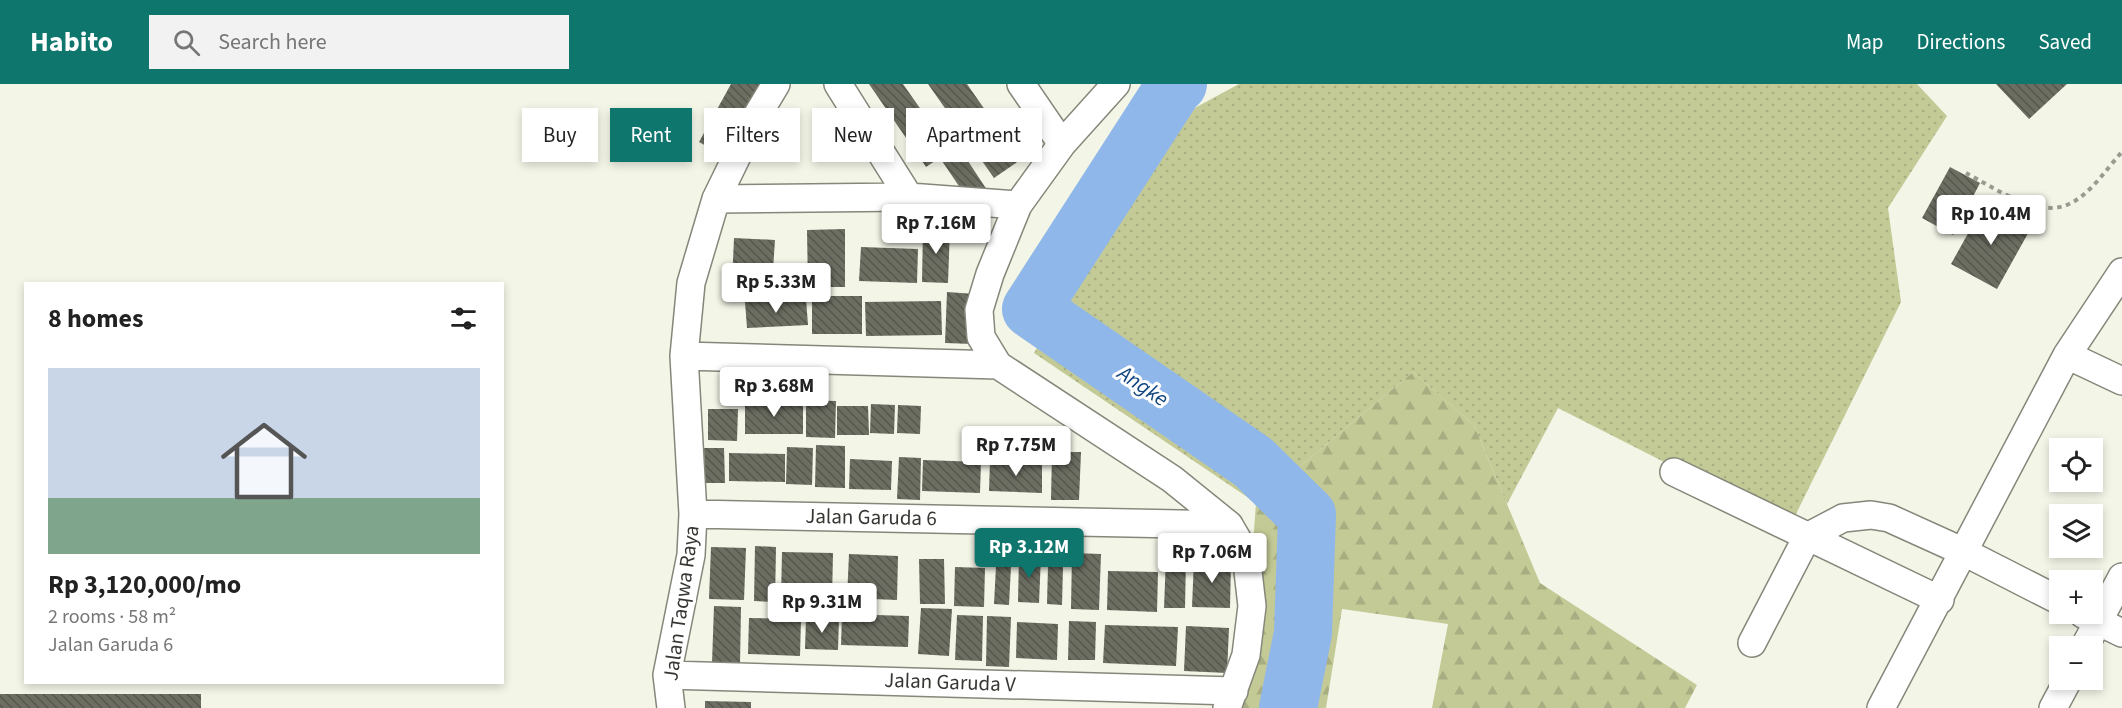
<!DOCTYPE html>
<meta charset="utf-8">
<style>
:root{--surface:#fff;--page:#f2f2f2;--text:#222;--muted:#767676;--line:#e0e0e0;--accent:#0f766e}
body{margin:0;font-family:"Source Sans 3",sans-serif;background:var(--page);color:var(--text);height:100vh;display:flex;flex-direction:column;font-size:22px;white-space:nowrap}
*{box-sizing:border-box;margin:0}
p{font-size:20px;color:var(--muted)}
.icon{flex:none;width:33px;height:33px;fill:none;stroke:currentColor;stroke-width:2;stroke-linecap:round;stroke-linejoin:round}
.map{position:relative;flex:1;overflow:hidden}
.panel{position:absolute;left:24px;top:198px;width:480px;height:402px;display:flex;flex-direction:column;background:var(--surface);border-radius:0px;box-shadow:0 3px 9px #0003}
.panel>*{flex:none}
.banner{position:absolute;left:522px;top:24px;width:570px;height:54px;display:flex;gap:12px}
.tools{position:absolute;left:2049px;top:354px;display:grid;gap:12px}
.tools a{display:grid;place-items:center;width:54px;height:54px;border-radius:0px;background:var(--surface);box-shadow:0 3px 9px #0003;font-size:30px}
.price{position:absolute;translate:-50% -51px;padding:0 14px;border-radius:6px;background:#fff;color:#222;font-size:20px;line-height:39px;filter:drop-shadow(0 2px 3px #0008)}
.price::after{content:'';position:absolute;left:50%;top:36px;width:18px;height:14px;margin-left:-9px;background:inherit;clip-path:polygon(0 0,100% 0,50% 100%)}
.price.current{background:var(--accent);color:#fff}
ul{padding:0;list-style:none}
li{display:grid;align-content:center;gap:12px;height:318px;padding:0 24px}
li+li{border-top:2px solid var(--line)}
li span{display:grid;place-items:center;height:186px;border-radius:0px;color:#555}
li>.icon{margin-inline-start:auto}
span .icon{width:108px;height:108px;fill:#fffc;stroke-width:1}
li b{font-size:26px}
h2{display:flex;justify-content:space-between;align-items:center;height:72px;padding:0 24px;font-size:26px}
.tag{padding:0 21px;border-radius:0px;background:var(--surface);box-shadow:0 3px 9px #0003;font-size:21px;line-height:54px}
.tag.current{background:var(--accent);color:#fff}
header{display:flex;align-items:center;gap:36px;box-sizing:border-box;height:84px;padding:0 30px;background:var(--accent);color:#fff}
header strong{font-size:28px}
nav{display:flex;gap:33px;margin-inline-start:auto;font-size:21px}
.search{width:420px;height:54px;background:var(--page);display:flex;align-items:center;gap:15px;box-sizing:border-box;padding:0 21px;border-radius:0px;color:var(--muted);font-size:22px}
.map>svg:first-child{display:block}
.grass{fill:url(#grass-dots)}
.forest{fill:url(#forest-firs)}
.lines{fill:none;stroke-linecap:round;stroke-linejoin:round}
.river{stroke:#90b7e9;stroke-width:58}
.building{fill:url(#building-back-hatch)}
.street-casing{stroke:#85877a;stroke-width:30}
.path{stroke:#999b91;stroke-width:4;stroke-dasharray:4.5 4.5;stroke-linecap:butt}
.street{stroke:#fff;stroke-width:27}
.labels{text-anchor:middle;dominant-baseline:central;stroke-width:6;stroke-linejoin:round;paint-order:stroke}
.street-label{font-size:21px;fill:#363732;stroke:#fff}
.water-label{font-size:22px;font-style:italic;fill:#124681;stroke:#fff}
</style>
<header>
<strong>Habito</strong>
<div class="search"><svg class="icon" aria-label="search" viewBox="0 0 24 24"><circle cx="10" cy="10" r="6"/><path d="M15 15l6 6"/></svg>Search here</div>
<nav><a>Map</a><a>Directions</a><a>Saved</a></nav>
</header>
<div class="map">
<svg width="2122" height="624" viewBox="0 0 2122 624">
<defs>
<pattern id="grass-dots" width="8" height="8" patternUnits="userSpaceOnUse" patternTransform="scale(1.5)"><rect width="8" height="8" fill="#c3ca96"/><path d="M2 2h.1M6 6h.1" fill="none" stroke="#a8ae82" stroke-width="1.8" stroke-linecap="round"/></pattern>
<pattern id="forest-firs" width="22" height="20" patternUnits="userSpaceOnUse" patternTransform="scale(1.5)"><rect width="22" height="20" fill="#c3ca96"/><path d="M5 1l3.5 6h-7zM16 11l3.5 6h-7z" fill="#a8ae82"/></pattern>
<pattern id="building-back-hatch" width="6" height="6" patternUnits="userSpaceOnUse" patternTransform="scale(1.5)"><rect width="6" height="6" fill="#6c6e62"/><path d="M-1 5l2 2M0 0l6 6M5-1l2 2" fill="none" stroke="#55564d"/></pattern>
</defs>
<rect width="100%" height="100%" fill="#f3f5e7"/>
<!-- grass -->
<path class="grass" d="M1239,0H1917L1947,32L1888,124L1901,218L1790,442L1558,324L1507,420L1474,341L1413,288L1256,419L1034,269L1169,38Z"/>
<!-- forest -->
<path class="forest" d="M1413,288L1474,341L1540,499L1697,601L1685,624H1432L1448,540L1342,525L1326,624H1241L1256,419Z"/>
<g class="lines">
<!-- river -->
<path class="river" d="M1178,0L1174,3L1031,225L1253,378L1307,431L1303,549L1288,624"/>
</g>
<!-- building -->
<path class="building" d="M731,0H759L766,4L728,74L699,58Z
M869,0H903L950,67L926,83Z
M928,0H967L1020,76L994,94Z
M1996,0H2067L2029,35Z
M960,65L989,109L965,111L942,77Z
M1950,83L1980,99L1953,151L1922,134Z
M1985,119L2031,144L1997,205L1951,180Z
M923,143L950,144L948,199L922,198Z
M845,145V203H808L807,146Z
M734,154L775,156L772,201L732,199Z
M861,163L918,165L917,199L859,197Z
M947,208L975,210L973,260L945,259Z
M812,212H862V250H812Z
M806,215L808,241L747,244L745,218Z
M941,217L942,251L866,252L865,218Z
M806,316L836,317L835,354L806,353Z
M803,317V350H745V318Z
M871,320L895,321L894,350L870,349Z
M898,321L921,322L920,350L897,349Z
M837,322H868L869,351H837Z
M708,325H738L737,357L708,356Z
M816,361L845,362V404L815,403Z
M787,363L813,364L812,401L786,400Z
M704,364H724L725,399H705Z
M1052,368H1081L1079,416H1051Z
M729,369L785,370V398L729,397Z
M899,373L921,374L920,416L897,415Z
M850,375L892,377L891,406L849,405Z
M923,376L981,378L980,409L922,407Z
M990,376L1042,378V409L989,407Z
M755,462L776,463L775,518L754,517Z
M711,463L746,464L744,516L709,515Z
M782,468L833,469L832,516L781,514Z
M1072,469L1101,470L1099,526L1071,525Z
M849,470L898,472L897,516L847,514Z
M1019,471L1041,472L1039,519L1018,518Z
M1166,473L1186,474L1185,524H1164Z
M919,475H944L945,520H920Z
M1194,475L1231,477L1230,524L1192,523Z
M996,482H1011L1009,521L994,520Z
M1048,482L1063,483L1062,521L1047,520Z
M955,483L985,484L984,523L954,522Z
M1108,487L1158,488L1157,528L1107,526Z
M714,522L741,523L740,580L712,579Z
M921,524L952,525L949,572L918,570Z
M842,530L909,532L908,563L841,561Z
M957,531L983,532L982,577L955,576Z
M987,532L1011,533L1009,583L986,582Z
M749,534L801,535L800,572L748,570Z
M806,534H839L838,566L805,565Z
M1069,537L1096,538L1095,576H1068Z
M1017,538L1058,540L1057,576L1016,574Z
M1105,541L1178,543L1176,582L1103,579Z
M1186,542L1229,544L1227,589L1184,587Z
M0,610H201V624H0Z
M705,617L751,618V624H705Z"/>
<g class="lines">
<!-- street casing -->
<g class="street-casing">
<path id="street" d="M838,0L909,113
M1021,0L1062,60
M1116,0L1062,60L1018,121L990,190L979,226L981,253L998,281L1172,395L1229,441L1246,470L1252,522L1246,571L1227,624
M716,115L909,113L1018,121
M2067,271L2122,297
M684,272L998,281
M1674,388L1940,516
M693,430L1229,441
M2083,530L2122,549
M1752,559L1807,453L1843,434L1871,431L1889,434L1964,468L2060,517
M2085,562L2122,493
M667,591L1234,607
M671,624L667,591L691,471L693,430L684,272L691,199L716,115L755,35L776,0
M1881,624L2067,271L2122,188
M2053,624L2068,596"/>
</g>
<!-- path -->
<path class="path" d="M1966,89C1993,103 2038,135 2069,120C2091,110 2106,85 2122,68"/>
<!-- street -->
<use href="#street" class="street"/>
</g>
<g class="labels">
<!-- street labels -->
<g class="street-label">
<text transform="translate(871 433) rotate(1)">Jalan Garuda 6</text>
<text transform="translate(681 519) rotate(-82)">Jalan Taqwa Raya</text>
<text transform="translate(950 598) rotate(2)">Jalan Garuda V</text>
</g>
<!-- water labels -->
<g class="water-label">
<text transform="translate(1143 302) rotate(34)">Angke</text>
</g>
</g>
</svg>
<div class="tools">
<a><svg class="icon" aria-label="locate" viewBox="0 0 24 24"><circle cx="12" cy="12" r="6"/><path d="M12 2v4M12 18v4M2 12h4M18 12h4"/></svg></a>
<a><svg class="icon" aria-label="layers" viewBox="0 0 24 24"><path d="M12 4l9 5-9 5-9-5zM3 14l9 5 9-5"/></svg></a>
<a>+</a>
<a>−</a>
</div>
<b class="price" style="left:1991px;top:162px">Rp 10.4M</b>
<b class="price" style="left:936px;top:171px">Rp 7.16M</b>
<b class="price" style="left:776px;top:230px">Rp 5.33M</b>
<b class="price" style="left:774px;top:334px">Rp 3.68M</b>
<b class="price" style="left:1016px;top:393px">Rp 7.75M</b>
<b class="price current" style="left:1029px;top:495px">Rp 3.12M</b>
<b class="price" style="left:1212px;top:500px">Rp 7.06M</b>
<b class="price" style="left:822px;top:550px">Rp 9.31M</b>
<div class="banner">
<a class="tag">Buy</a>
<a class="tag current">Rent</a>
<a class="tag">Filters</a>
<a class="tag">New</a>
<a class="tag">Apartment</a>
</div>
<section class="panel">
<h2>8 homes<svg class="icon" aria-label="filters" viewBox="0 0 24 24"><path d="M4 7h16M4 17h16"/><circle cx="9" cy="7" r="2"/><circle cx="15" cy="17" r="2"/></svg></h2>
<ul>
<li><span style="background:linear-gradient(#c9d6e8 70%,#7fa58c 0)"><svg class="icon" aria-label="home" viewBox="0 0 24 24"><path d="M3 11l9-7 9 7M6 9v11h12V9"/></svg></span><div><b>Rp 3,120,000/mo</b><p>2 rooms · 58 m²</p><p>Jalan Garuda 6</p></div></li>
</ul>
</section>
</div>
